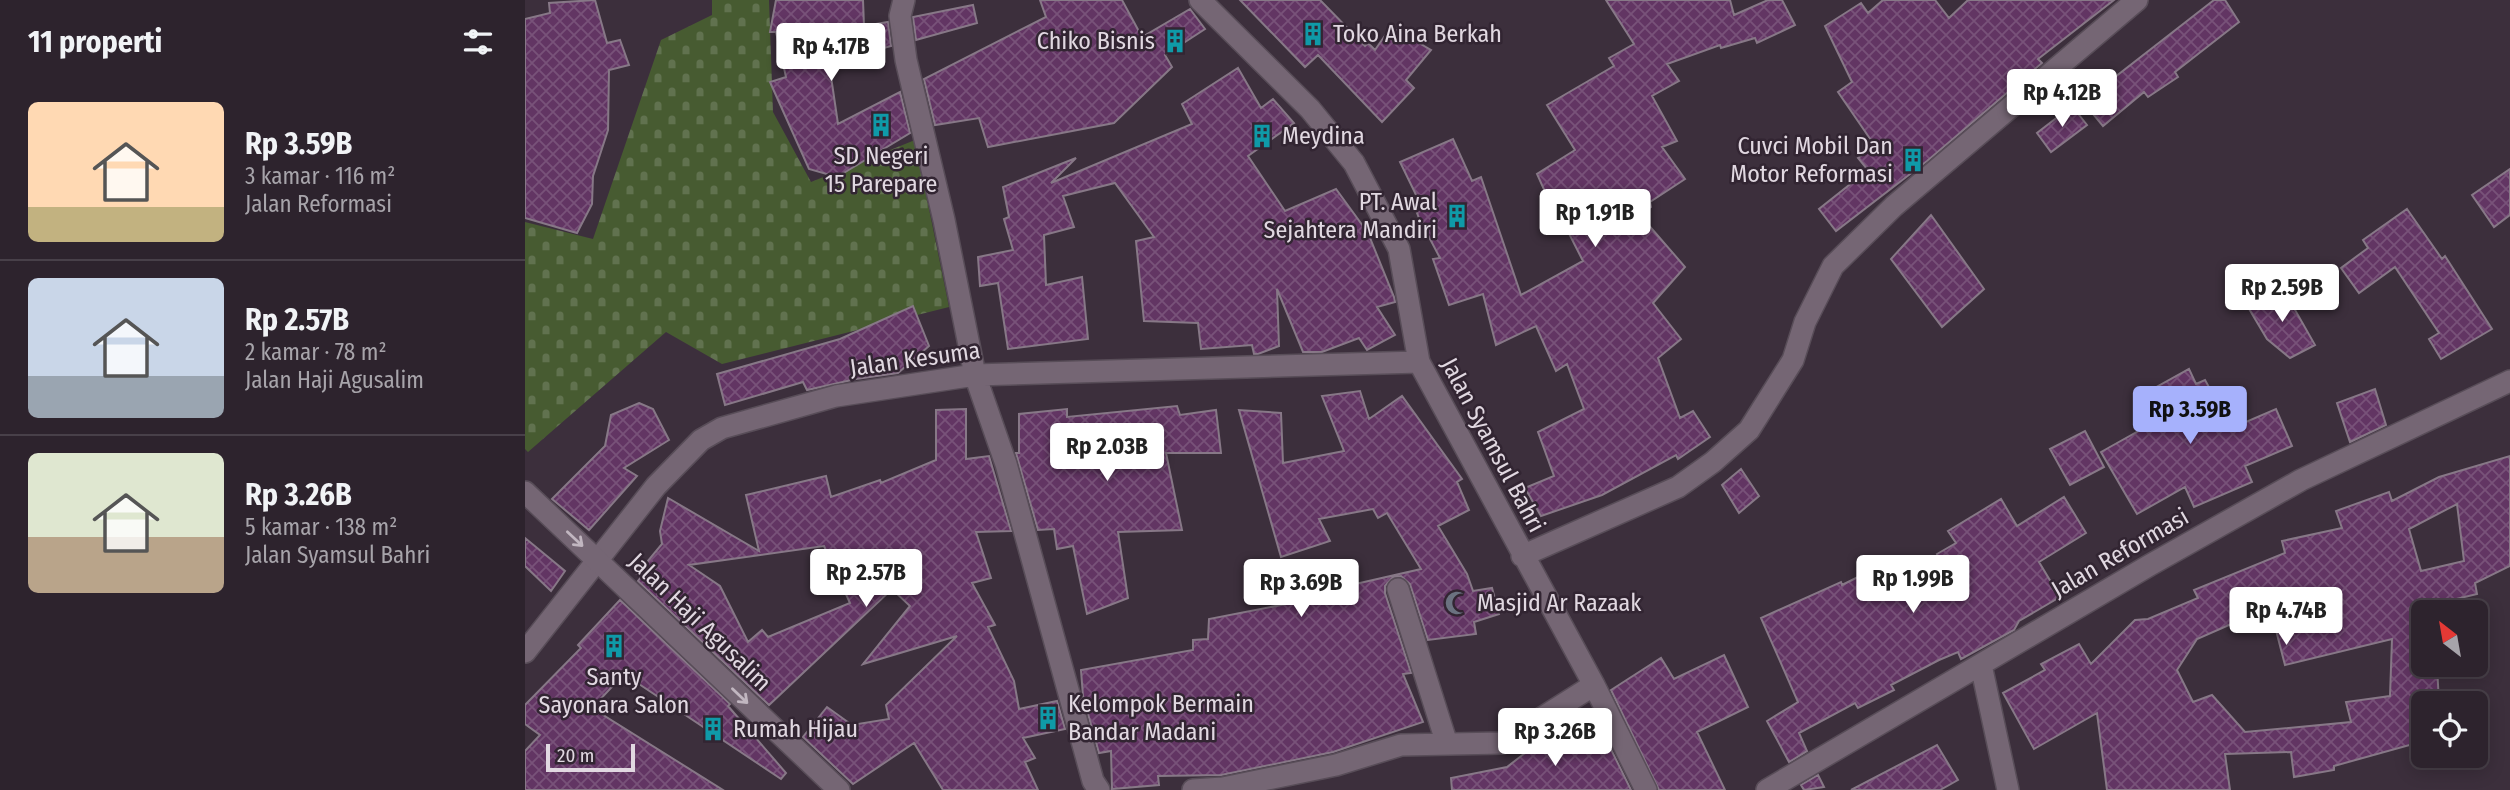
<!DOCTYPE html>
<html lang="id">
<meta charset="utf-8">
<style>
:root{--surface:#2d232d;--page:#392f39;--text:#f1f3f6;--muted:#a7a4aa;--line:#484049;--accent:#a6b1fc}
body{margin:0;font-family:"Fira Sans Condensed",sans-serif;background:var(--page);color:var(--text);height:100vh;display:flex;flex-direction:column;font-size:26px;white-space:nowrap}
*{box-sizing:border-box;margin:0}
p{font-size:23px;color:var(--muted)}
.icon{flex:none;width:38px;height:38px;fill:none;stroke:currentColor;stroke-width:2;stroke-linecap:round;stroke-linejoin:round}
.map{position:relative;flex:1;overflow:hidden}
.details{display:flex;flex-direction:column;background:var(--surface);width:525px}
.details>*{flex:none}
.needle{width:46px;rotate:329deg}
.buttons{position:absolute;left:1886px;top:600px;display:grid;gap:14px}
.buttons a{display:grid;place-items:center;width:77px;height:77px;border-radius:10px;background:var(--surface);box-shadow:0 4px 18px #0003,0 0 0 2px var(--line);font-size:35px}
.scale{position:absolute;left:21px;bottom:18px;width:89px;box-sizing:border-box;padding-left:7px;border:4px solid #e1d8e1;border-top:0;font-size:19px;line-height:24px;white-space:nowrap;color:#e1d8e1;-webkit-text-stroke:5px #322532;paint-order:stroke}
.price{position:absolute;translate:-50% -60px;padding:0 16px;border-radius:7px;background:#fff;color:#222;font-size:23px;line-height:46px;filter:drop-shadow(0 2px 4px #0008)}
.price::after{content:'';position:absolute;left:50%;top:42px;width:21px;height:16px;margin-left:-10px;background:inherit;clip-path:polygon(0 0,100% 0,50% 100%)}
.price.current{background:var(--accent);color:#111}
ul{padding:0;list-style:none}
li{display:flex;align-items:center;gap:21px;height:175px;padding:0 28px}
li+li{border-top:2px solid var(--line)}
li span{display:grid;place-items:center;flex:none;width:196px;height:140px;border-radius:10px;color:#555}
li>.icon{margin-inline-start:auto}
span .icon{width:84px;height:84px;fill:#fffc;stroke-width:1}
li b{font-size:30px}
h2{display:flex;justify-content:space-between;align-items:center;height:84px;padding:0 28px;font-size:30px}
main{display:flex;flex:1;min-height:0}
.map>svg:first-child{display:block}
.cemetery{fill:url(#cemetery-stones)}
.building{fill:url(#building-cross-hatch);stroke:#877887;stroke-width:2;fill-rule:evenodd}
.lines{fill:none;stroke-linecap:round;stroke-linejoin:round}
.street-casing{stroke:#584d58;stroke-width:24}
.secondary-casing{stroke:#584d58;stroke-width:24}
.street{stroke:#756674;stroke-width:21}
.secondary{stroke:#756674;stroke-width:21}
.oneway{stroke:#c1b6c0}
.labels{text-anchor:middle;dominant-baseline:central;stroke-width:5;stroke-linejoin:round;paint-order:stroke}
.poi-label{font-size:24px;fill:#e1d8e1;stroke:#322532;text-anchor:start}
.street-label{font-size:24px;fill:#e1d8e1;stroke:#322532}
</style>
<main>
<section class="details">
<h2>11 properti<svg class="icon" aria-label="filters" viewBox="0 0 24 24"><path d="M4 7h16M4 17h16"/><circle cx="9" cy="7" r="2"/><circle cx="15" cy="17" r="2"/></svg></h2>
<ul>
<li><span style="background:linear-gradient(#ffd9b3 75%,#c2b280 0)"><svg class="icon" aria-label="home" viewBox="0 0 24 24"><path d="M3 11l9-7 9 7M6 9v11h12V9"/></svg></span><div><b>Rp 3.59B</b><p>3 kamar · 116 m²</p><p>Jalan Reformasi</p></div></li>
<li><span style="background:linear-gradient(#c9d6e8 70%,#9aa5b1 0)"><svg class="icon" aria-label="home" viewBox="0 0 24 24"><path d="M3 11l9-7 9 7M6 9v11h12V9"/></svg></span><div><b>Rp 2.57B</b><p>2 kamar · 78 m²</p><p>Jalan Haji Agusalim</p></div></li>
<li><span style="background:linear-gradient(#dfe7d0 60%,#b9a48a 0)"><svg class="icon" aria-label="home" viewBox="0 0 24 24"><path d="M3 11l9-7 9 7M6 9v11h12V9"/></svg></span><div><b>Rp 3.26B</b><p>5 kamar · 138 m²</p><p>Jalan Syamsul Bahri</p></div></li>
</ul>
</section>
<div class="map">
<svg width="1985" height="790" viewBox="0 0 1985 790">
<defs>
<pattern id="cemetery-stones" width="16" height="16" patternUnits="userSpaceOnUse" patternTransform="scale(1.75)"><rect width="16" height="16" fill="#475b31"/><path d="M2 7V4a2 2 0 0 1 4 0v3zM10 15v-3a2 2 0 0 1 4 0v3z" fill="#61724f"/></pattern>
<pattern id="building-cross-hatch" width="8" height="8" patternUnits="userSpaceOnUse" patternTransform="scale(1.75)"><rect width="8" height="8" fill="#623563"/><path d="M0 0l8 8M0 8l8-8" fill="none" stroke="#785279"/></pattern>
</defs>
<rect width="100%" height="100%" fill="#3c2f3c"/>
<!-- cemetery -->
<path class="cemetery" d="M187,0H244L248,112L286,182L390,140L424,307L197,364L141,332L3,452L0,449V222L68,239L136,40L187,15Z"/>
<!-- building -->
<path class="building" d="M70,0L82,43L95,40L104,65L84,70L83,130L68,176L67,204L52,233L0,218V19L25,13L24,3Z
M251,0H338L339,26L363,22L366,46L304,63L313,124L375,92L385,133L312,177L284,169L245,82L261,77L251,32H245Z
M515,0H597L617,37L665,9L680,29L640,55L647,67L589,123L463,147L454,118L410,125L399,79L521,17Z
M715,0H795L840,46L843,43L850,50L866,27L906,50L881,80L889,88L857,122L793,55L780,67Z
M1081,0H1205L1209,15L1243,0H1257L1270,25L1232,43L1230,38L1196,48L1195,45L1142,64L1154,81L1127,96L1152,141L1137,147L1160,179L1125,202L1126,207L1114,214L1160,267L1128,303L1156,339L1133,358L1155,418L1168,411L1185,437L1153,459L1151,455L1077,495L1016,516L1000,488L1029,476L1013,432L1059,409L1042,364L1031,371L1011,326L971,345L958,294L924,305L908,259L915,258L894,218L889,205L895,203L875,162L928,139L947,181L956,177L996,295L1058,261L1033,212L1030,214L1012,174L1050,150L1022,105L1089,66L1084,58L1109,44Z
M1358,0H1410L1424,18L1443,0H1589L1513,59L1517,63L1402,161L1311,231L1294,209L1343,170L1333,158L1350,146L1313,92L1327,82L1300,26L1336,3L1343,13Z
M1689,0H1700L1714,22L1650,72L1653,77L1623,97L1619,92L1578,126L1558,102Z
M448,5L452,23L391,40L388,17Z
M713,68L736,108L748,99L769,123L723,156L760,211L811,189L843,233L869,297L870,302L852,307L870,335L842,350L834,338L797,352H778L752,289L754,346L733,354H729L727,345L676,349L673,323L619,321L611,241L629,237L590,183L538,196L549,227L519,235L521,285L557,277L563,339L483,349L473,283L455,286L453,257L488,250L479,219L484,217L478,187L551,158L526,183L667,124L657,104Z
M1547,106L1562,125L1526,152L1512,133Z
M1985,169V215L1969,227L1947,195Z
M1882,209L1917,259L1920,256L1967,329L1916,359L1904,339L1914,333L1870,267L1834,293L1816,268L1843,248L1838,240Z
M1406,215L1459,289L1417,327L1366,259Z
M1757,287L1790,345L1765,358L1742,339L1723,307Z
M388,306L404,346L373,373L331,379L282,390L278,382L200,405L192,374L315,339Z
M1664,369L1671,384L1680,380L1707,428L1751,409L1767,446L1720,466L1727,482L1669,507L1660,487L1612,514L1576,452L1624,425L1610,399Z
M1850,389L1861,425L1825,442L1812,403Z
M835,391L844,419L877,396L937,479L932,482L944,510L913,526L942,574L948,591L967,588L974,614L949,622L951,634L903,640L885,584L876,576L868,577L860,586V593L886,673L878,674L898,722L808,752L696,775L633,776L634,785L587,789L586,751L574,753L558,696L556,670L668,650V640L683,639L684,619L792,598L791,593L896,569L862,513L853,518L848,509L794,519L805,541L756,557L714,410L756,413L758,463L819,451L797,396Z
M114,403L128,409L144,440L99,468L112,476L64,530L27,499L80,446L86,415Z
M652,406L655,415L691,410L696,453H641L657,530L593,532L603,598L562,614L548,546L532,549L529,529L513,530L491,453H494V414L542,409V417Z
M441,409V459L464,456L486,531L451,532L466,578L447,583L470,625L463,627L489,681L494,709L532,701L540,729L498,738L510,758L500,762L513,790H418L389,743L328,784L278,737L302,707L327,725L364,719L361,705L432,636L338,664L385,606L367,589L244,705L113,581L116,577L112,574L137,544L135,531L143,498L234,551L221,495L301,476L306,497L355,480L356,483L411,460V410ZM299,546L325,603L243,637L237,630L223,642L195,586L164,565Z
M1560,431L1579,467L1545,485L1525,449Z
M1985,456V566L1950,583L1952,594L1898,607L1899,665H1912L1914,704H1899V741L1809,766V770L1769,777L1766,752L1700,754L1705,790H1582L1572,713L1509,749L1478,693L1520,670L1516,664L1554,644L1566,664L1610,620L1623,619L1673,598L1669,590L1760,553L1757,541L1817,528L1811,511L1864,492L1867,501L1914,477ZM1932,504L1939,561L1896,571L1884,529ZM1745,607L1760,665L1867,639L1865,696L1821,702L1826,722L1720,732L1687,695L1668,702L1652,670L1672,639Z
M1216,469L1234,496L1214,513L1197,485Z
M1539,497L1561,533L1514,562L1535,597L1494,621L1489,630L1436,659L1433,652L1414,660L1366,685L1369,690L1333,708L1330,703L1274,733L1282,751L1264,762L1242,721L1273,702L1236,618L1316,582L1317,585L1359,564L1371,577L1417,563L1412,554L1431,543L1423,531L1476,499L1492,526Z
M0,538L40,571L26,591L0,566Z
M95,600L205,704L203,706L261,773L256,779L99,674L67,708L198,790H0V751L15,735L0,724V705L56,648L53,645Z
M1199,655L1223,707L1172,732L1200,790H1134L1086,690L1136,658L1149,679Z
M1075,727L1106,790H927L926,778L982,767L1026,733L1031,741Z
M1412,745L1433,780L1415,790H1326Z
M1293,775L1299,787L1279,790L1276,785Z"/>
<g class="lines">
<!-- street casing -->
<g class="street-casing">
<path id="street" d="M379,0L375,16L381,60L419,220L450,375L481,464L568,781L574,790
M675,0L785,109L829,163L874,249L894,362L1069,685L1121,790
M997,556L1153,487L1188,462L1224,430L1268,360L1280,322L1308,266L1369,206L1612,0
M873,589L921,741
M0,652L131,486L176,440L197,428L311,396L450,375L894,362
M1456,665L1483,790
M668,790L698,788L811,765L876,745L977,743L1069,685
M1242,790L1625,565L1776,480L1985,381"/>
</g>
<!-- secondary casing -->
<g class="secondary-casing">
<path id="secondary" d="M0,492L314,790"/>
</g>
<!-- street -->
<use href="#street" class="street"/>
<!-- secondary -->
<use href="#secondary" class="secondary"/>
</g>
<!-- one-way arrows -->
<defs><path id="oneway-shaft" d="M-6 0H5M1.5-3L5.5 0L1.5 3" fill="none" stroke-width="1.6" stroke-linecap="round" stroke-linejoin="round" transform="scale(1.75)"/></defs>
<g class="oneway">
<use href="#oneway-shaft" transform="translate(50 539) rotate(43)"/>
<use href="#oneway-shaft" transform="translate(215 696) rotate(44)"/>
</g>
<!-- icons -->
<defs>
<g id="building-bare" transform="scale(1.89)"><path d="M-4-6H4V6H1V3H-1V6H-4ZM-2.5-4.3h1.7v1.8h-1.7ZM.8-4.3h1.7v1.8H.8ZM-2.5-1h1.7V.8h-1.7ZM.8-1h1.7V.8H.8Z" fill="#0f9aa8" stroke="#322532" stroke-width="2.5" paint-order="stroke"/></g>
<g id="mosque-bare" transform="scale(1.89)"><path d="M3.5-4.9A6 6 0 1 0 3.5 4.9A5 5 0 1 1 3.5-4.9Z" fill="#6b7280" stroke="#322532" stroke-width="2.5" paint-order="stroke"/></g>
</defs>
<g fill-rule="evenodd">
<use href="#building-bare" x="788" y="34"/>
<use href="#building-bare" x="650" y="41"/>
<use href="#building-bare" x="356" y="125"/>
<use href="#building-bare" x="737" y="136"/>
<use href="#building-bare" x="1388" y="160"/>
<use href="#building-bare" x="932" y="216"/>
<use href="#mosque-bare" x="932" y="603"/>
<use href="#building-bare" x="89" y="646"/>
<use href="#building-bare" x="523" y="718"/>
<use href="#building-bare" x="188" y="729"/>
</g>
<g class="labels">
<!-- poi labels -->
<g class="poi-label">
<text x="808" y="34">Toko Aina Berkah</text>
<text x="630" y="41" text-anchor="end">Chiko Bisnis</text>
<text x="757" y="136">Meydina</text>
<text x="1368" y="146" text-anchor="end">Cuvci Mobil Dan<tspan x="1368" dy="28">Motor Reformasi</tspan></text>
<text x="356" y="156" text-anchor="middle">SD Negeri<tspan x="356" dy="28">15 Parepare</tspan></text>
<text x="912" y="202" text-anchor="end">PT. Awal<tspan x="912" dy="28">Sejahtera Mandiri</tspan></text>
<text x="952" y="603">Masjid Ar Razaak</text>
<text x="89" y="677" text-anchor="middle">Santy<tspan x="89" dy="28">Sayonara Salon</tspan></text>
<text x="543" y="704">Kelompok Bermain<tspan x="543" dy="28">Bandar Madani</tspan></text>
<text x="208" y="729">Rumah Hijau</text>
</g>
<!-- street labels -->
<g class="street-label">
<text transform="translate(390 359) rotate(-8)">Jalan Kesuma</text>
<text transform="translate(968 445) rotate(62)">Jalan Syamsul Bahri</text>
<text transform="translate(1595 553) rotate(-30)">Jalan Reformasi</text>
<text transform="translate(175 622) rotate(44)">Jalan Haji Agusalim</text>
</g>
</g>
</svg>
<div class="buttons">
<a><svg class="needle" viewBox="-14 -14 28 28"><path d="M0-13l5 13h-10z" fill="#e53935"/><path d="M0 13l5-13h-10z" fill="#a7a4aa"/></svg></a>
<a><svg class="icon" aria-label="locate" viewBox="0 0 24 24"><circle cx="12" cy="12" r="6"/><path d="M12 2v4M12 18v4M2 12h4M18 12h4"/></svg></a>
</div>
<div class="scale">20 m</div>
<b class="price" style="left:306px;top:83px">Rp 4.17B</b>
<b class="price" style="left:1537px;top:129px">Rp 4.12B</b>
<b class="price" style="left:1070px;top:249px">Rp 1.91B</b>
<b class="price" style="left:1757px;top:324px">Rp 2.59B</b>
<b class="price current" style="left:1665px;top:446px">Rp 3.59B</b>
<b class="price" style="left:582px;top:483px">Rp 2.03B</b>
<b class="price" style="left:341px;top:609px">Rp 2.57B</b>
<b class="price" style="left:1388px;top:615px">Rp 1.99B</b>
<b class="price" style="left:776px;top:619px">Rp 3.69B</b>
<b class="price" style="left:1761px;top:647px">Rp 4.74B</b>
<b class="price" style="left:1030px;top:768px">Rp 3.26B</b>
</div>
</main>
